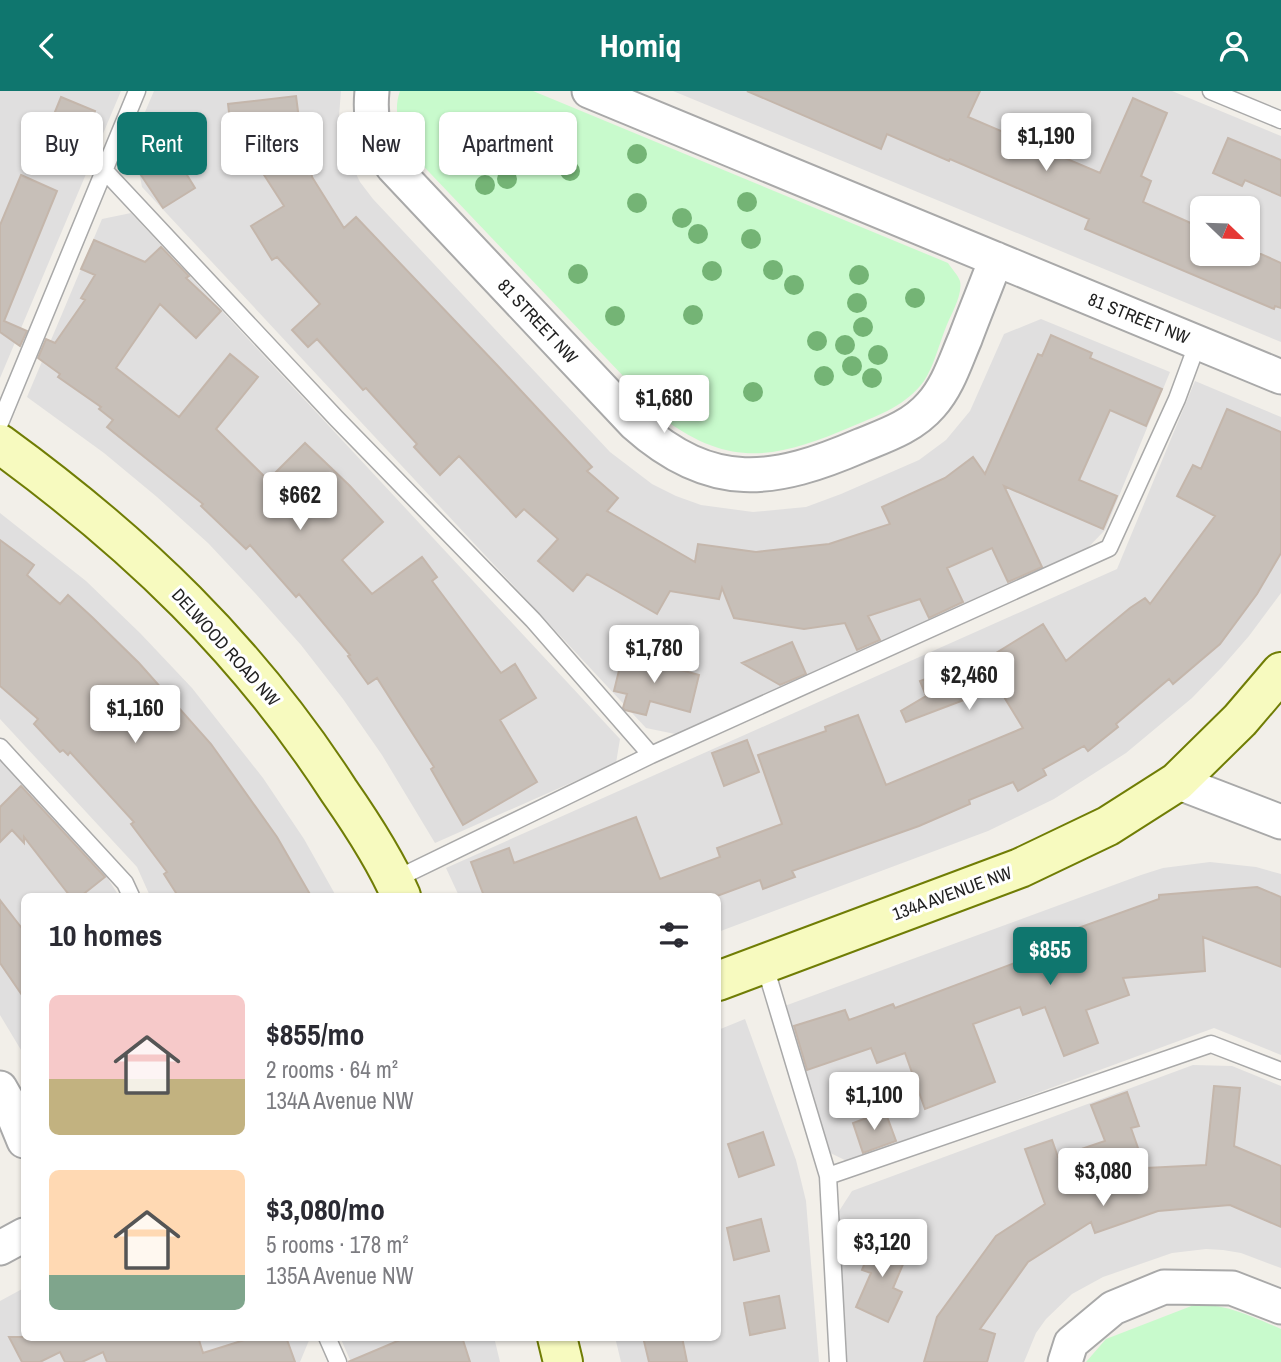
<!DOCTYPE html>
<meta charset="utf-8">
<style>
:root{--surface:#fff;--page:#f2f2f3;--text:#2b2b33;--muted:#7c7c81;--accent:#0f766e}
body{margin:0;font-family:"Archivo Narrow",sans-serif;background:var(--page);color:var(--text);height:100vh;display:flex;flex-direction:column;font-size:26px;white-space:nowrap}
*{box-sizing:border-box;margin:0}
p{font-size:23px;color:var(--muted)}
.icon{flex:none;width:38px;height:38px;fill:none;stroke:currentColor;stroke-width:2;stroke-linecap:round;stroke-linejoin:round}
.map{position:relative;flex:1;overflow:hidden}
.panel{position:absolute;left:21px;top:802px;width:700px;height:448px;display:flex;flex-direction:column;background:var(--surface);border-radius:10px;box-shadow:0 2px 5px #0004}
.panel>*{flex:none}
.banner{position:absolute;left:21px;top:21px;width:700px;height:63px;display:flex;gap:14px}
.needle{width:46px;rotate:113deg}
.tools{position:absolute;left:1190px;top:105px;display:grid;gap:14px}
.tools a{display:grid;place-items:center;width:70px;height:70px;border-radius:10px;background:var(--surface);box-shadow:0 2px 5px #0004;font-size:35px}
.price{position:absolute;translate:-50% -60px;padding:0 16px;border-radius:7px;background:#fff;color:#222;font-size:23px;line-height:46px;filter:drop-shadow(0 2px 4px #0008)}
.price::after{content:'';position:absolute;left:50%;top:42px;width:21px;height:16px;margin-left:-10px;background:inherit;clip-path:polygon(0 0,100% 0,50% 100%)}
.price.current{background:var(--accent);color:#fff}
ul{padding:0;list-style:none}
li{display:flex;align-items:center;gap:21px;height:175px;padding:0 28px}
li span{display:grid;place-items:center;flex:none;width:196px;height:140px;border-radius:10px;color:#555}
li>.icon{margin-inline-start:auto}
span .icon{width:84px;height:84px;fill:#fffc;stroke-width:1}
li b{font-size:30px}
h2{display:flex;justify-content:space-between;align-items:center;height:84px;padding:0 28px;font-size:30px}
.chip{padding:0 24px;border-radius:10px;background:var(--surface);box-shadow:0 2px 5px #0004;font-size:24px;line-height:63px}
.chip.current{background:var(--accent);color:#fff}
header{display:flex;justify-content:space-between;align-items:center;height:91px;padding:0 28px;background:var(--accent);color:#fff;font-size:32px;font-weight:700}
.map>svg:first-child{display:block}
.residential{fill:#e0dfdf;fill-rule:evenodd}
.park{fill:#c8facc}
.building{fill:#c7bfb8;stroke:#c4b6ab;stroke-width:2}
.lines{fill:none;stroke-linecap:round;stroke-linejoin:round}
.lane-casing{stroke:#a9a9a9;stroke-width:19}
.street-casing{stroke:#a9a9a9;stroke-width:37}
.secondary-casing{stroke:#707d05;stroke-width:42}
.lane{stroke:#fff;stroke-width:16}
.street{stroke:#fff;stroke-width:33}
.secondary{stroke:#f7fabf;stroke-width:38}
.tree{fill:#74b475}
.labels{text-anchor:middle;dominant-baseline:central;stroke-width:6;stroke-linejoin:round;paint-order:stroke}
.street-label{font-size:18px;fill:#222;stroke:#fff}
</style>
<header><svg class="icon" aria-label="back" viewBox="0 0 24 24"><path d="M15 5l-7 7 7 7"/></svg>Homiq<svg class="icon" aria-label="person" viewBox="0 0 24 24"><circle cx="12" cy="8" r="4"/><path d="M4 21q1-7 8-7t8 7"/></svg></header>
<div class="map">
<svg width="1281" height="1271" viewBox="0 0 1281 1271">
<rect width="100%" height="100%" fill="#f2efe9"/>
<!-- residential -->
<path class="residential" d="M0,0H121L0,287Z
M154,0H341L339,25L345,60L360,91L373,108L610,361L652,393L676,405L701,414L753,421L806,416L841,403L919,369L946,349L970,320L1004,243L1041,228L1170,281L1105,439L1078,467L680,644L646,637L142,96L133,49Z
M673,0H1172L1281,45V251ZM1202,117H1248V163H1202Z
M131,122L620,648L616,672L435,752L382,664L343,608L301,554L255,502L208,452L157,406L104,362L27,306L102,128Z
M1195,290L1281,326V502L1249,545L1222,576L1192,607L1126,662L1054,708L988,740L718,841V805H459L446,777L1117,478Z
M0,422L86,490L140,542L192,597L263,687L304,748L336,805H150L137,776L0,628Z
M0,668L101,777L119,805H24V964L0,924Z
M1210,771L1256,776L1281,783V964L1214,937L849,1071L822,1058L771,920L1141,784L1163,777Z
M745,928L796,1069L806,1110L819,1271H621L615,1246H718V939Z
M1193,974L1232,975L1281,995V1177L1241,1162L1223,1159L1206,1158L1172,1162L1103,1186L1072,1203L1046,1228L1036,1242L1024,1271H846L834,1128L852,1100Z
M24,1197V1246L310,1247L300,1271H0V1210Z
M340,1246H494L500,1271H351Z"/>
<!-- park -->
<path class="park" d="M400,0H533L948,172C951,177 958,184 960,190C963,204 951,223 946,236C940,251 933,277 924,290C907,314 879,324 853,335C780,366 733,379 664,328L410,61C401,41 392,22 400,0Z
M1194,1214C1226,1212 1252,1226 1281,1238V1271H1086L1106,1248Z"/>
<!-- building -->
<path class="building" d="M747,0H980L968,26L1100,82L1133,7L1167,22L1141,85L1151,90L1143,111L1202,137V163H1261L1281,172V217L1275,215L1274,218L1085,138L1089,128L950,68L949,70L887,43L881,58Z
M296,5L300,36L306,35L312,86L344,137L356,126L497,274L592,376L587,380L618,407L607,420L695,471L698,453L756,461L829,453L890,433L882,416L945,387L973,366L985,383L1038,263L1042,265L1051,244L1092,262L1090,267L1162,298L1146,335L1110,319L1079,389L1117,405L1103,438L1004,395L1042,476L1008,491L992,457L947,477L963,511L929,527L920,508L868,525L880,549L857,559L845,532L804,538L734,527L722,497L719,508L670,500L657,523L587,483L573,500L538,470L558,448L524,418L516,426L459,365L440,384L414,356L417,353L366,297L363,299L317,248L308,256L292,239L320,213L277,166L272,169L251,135L284,115L257,73L240,75L236,46L232,47L228,13Z
M61,6L95,20L82,52L48,38Z
M1228,47L1281,69V105L1245,89L1242,95L1213,82Z
M174,63L195,97L163,117L141,84Z
M21,84L57,100L4,230L27,240L20,255L0,241V134Z
M94,149L145,171L161,156L189,185L186,187L221,220L196,247L160,213L116,277L179,326L230,263L258,286L216,338L268,389L305,352L350,395L383,431L342,469L372,503L422,466L437,486L432,490L501,582L515,573L536,607L500,629L537,691L463,734L431,678L434,676L377,587L368,593L348,565L350,564L299,503L296,506L250,454L246,458L201,415L203,413L107,336L113,329L99,318L101,316L58,286L60,283L38,267L46,248L55,252L85,209L81,207L95,184L81,178Z
M1227,318L1281,341V462L1257,503L1220,553L1173,593L1169,588L1116,633L1118,636L1088,660L1084,655L1043,678L1046,684L1018,700L1013,691L969,709L970,713L919,735L792,780L795,786L763,798L760,789L717,805H484L471,771L509,757L514,772L636,726L660,788L720,766L717,757L782,733L758,664L826,640L825,636L858,624L886,694L1023,637L998,596L906,631L901,620L926,605L920,590L950,579L954,588L1043,533L1066,570L1130,517L1145,507L1150,513L1215,425L1177,405L1193,374L1201,378Z
M0,449L34,474L27,484L60,513L68,504L92,526L139,572L211,653L277,746L311,805H178L164,783L167,781L131,733L134,731L70,661L68,664L63,659L60,661L34,633L38,628L0,595Z
M792,551L806,583L780,594L742,572Z
M623,563L699,584L690,621L650,610L646,624L625,619L623,617L627,603L614,600Z
M747,649L759,681L724,695L712,662Z
M21,695L105,786L81,805H70L24,746V752L12,739L0,751V716Z
M1257,796L1281,806V876L1203,846L1205,880L1123,887L1129,904L1086,919L1098,952L1064,965L1045,916L1023,924L1020,916L973,933L995,991L925,1018L905,962L877,972L871,957L807,979L794,935L845,919L849,929L893,913L895,917L1068,852L1064,842L1159,808V804Z
M0,809L24,840V907L0,872Z
M1214,995L1240,997L1234,1055L1281,1075V1136L1230,1114L1158,1120L1095,1142L1091,1131L1028,1171L980,1238L995,1243L987,1271H924L937,1226L996,1145L1045,1113L1025,1058L1052,1049L1058,1066L1105,1050L1091,1014L1127,1001L1139,1035L1131,1037L1145,1077L1206,1074Z
M885,1020L896,1050L863,1062L853,1032Z
M763,1041L774,1074L739,1086L728,1053Z
M761,1128L769,1160L734,1169L727,1137Z
M876,1145L909,1159L893,1197L902,1201L888,1231L856,1216L871,1182L862,1179Z
M779,1205L785,1237L750,1244L744,1212Z
M9,1246H198L203,1262L254,1246H286L295,1271H107L103,1261L82,1271H65L60,1261L40,1271H22Z
M407,1246H462L470,1271H348Z
M643,1246H682L687,1271H649Z"/>
<g class="lines">
<!-- lane casing -->
<g class="lane-casing">
<path id="lane" d="M1211,0L1281,29
M105,80L336,327L533,529L651,664L1109,457L1177,308L1198,251
M0,332L137,0
M0,656L125,792L131,805
M394,789L651,664
M764,872L828,1085L838,1271
M828,1085L1211,953L1281,980
M327,1246L338,1271"/>
</g>
<!-- street casing -->
<g class="street-casing">
<path id="street" d="M372,0C369,30 375,52 393,76L635,333C712,402 774,392 862,354C887,344 913,335 931,314C948,295 955,271 965,248C975,221 986,195 996,168
M589,0L1281,286
M1177,691L1281,731
M0,997L8,1011L24,1050
M0,1157L24,1144
M1065,1271L1071,1252L1113,1217L1164,1196L1232,1197L1281,1216"/>
</g>
<!-- secondary casing -->
<g class="secondary-casing">
<path id="secondary" d="M0,353C136,452 247,558 339,700C362,733 385,768 401,805
M718,890L1020,777L1108,735L1177,691L1240,629L1281,581
M557,1246L563,1271"/>
</g>
<!-- lane -->
<use href="#lane" class="lane"/>
<!-- street -->
<use href="#street" class="street"/>
<!-- secondary -->
<use href="#secondary" class="secondary"/>
</g>
<!-- trees -->
<g class="tree">
<circle cx="494" cy="50" r="10"/>
<circle cx="637" cy="63" r="10"/>
<circle cx="538" cy="64" r="10"/>
<circle cx="570" cy="80" r="10"/>
<circle cx="507" cy="88" r="10"/>
<circle cx="485" cy="94" r="10"/>
<circle cx="747" cy="111" r="10"/>
<circle cx="637" cy="112" r="10"/>
<circle cx="682" cy="127" r="10"/>
<circle cx="698" cy="143" r="10"/>
<circle cx="751" cy="148" r="10"/>
<circle cx="773" cy="179" r="10"/>
<circle cx="712" cy="180" r="10"/>
<circle cx="578" cy="183" r="10"/>
<circle cx="859" cy="184" r="10"/>
<circle cx="794" cy="194" r="10"/>
<circle cx="915" cy="207" r="10"/>
<circle cx="857" cy="212" r="10"/>
<circle cx="693" cy="224" r="10"/>
<circle cx="615" cy="225" r="10"/>
<circle cx="863" cy="236" r="10"/>
<circle cx="817" cy="250" r="10"/>
<circle cx="845" cy="254" r="10"/>
<circle cx="878" cy="264" r="10"/>
<circle cx="852" cy="275" r="10"/>
<circle cx="824" cy="285" r="10"/>
<circle cx="872" cy="287" r="10"/>
<circle cx="676" cy="297" r="10"/>
<circle cx="753" cy="301" r="10"/>
</g>
<g class="labels">
<!-- street labels -->
<g class="street-label">
<text transform="translate(1139 227) rotate(22)">81 STREET NW</text>
<text transform="translate(538 230) rotate(47)">81 STREET NW</text>
<text transform="translate(226 556) rotate(48)">DELWOOD ROAD NW</text>
<text transform="translate(952 802) rotate(-20)">134A AVENUE NW</text>
</g>
</g>
</svg>
<div class="tools">
<a><svg class="needle" viewBox="-14 -14 28 28"><path d="M0-13l5 13h-10z" fill="#e53935"/><path d="M0 13l5-13h-10z" fill="#7c7c81"/></svg></a>
</div>
<b class="price" style="left:1046px;top:82px">$1,190</b>
<b class="price" style="left:664px;top:344px">$1,680</b>
<b class="price" style="left:300px;top:441px">$662</b>
<b class="price" style="left:654px;top:594px">$1,780</b>
<b class="price" style="left:969px;top:621px">$2,460</b>
<b class="price" style="left:135px;top:654px">$1,160</b>
<b class="price current" style="left:1050px;top:896px">$855</b>
<b class="price" style="left:874px;top:1041px">$1,100</b>
<b class="price" style="left:1103px;top:1117px">$3,080</b>
<b class="price" style="left:882px;top:1188px">$3,120</b>
<div class="banner">
<a class="chip">Buy</a>
<a class="chip current">Rent</a>
<a class="chip">Filters</a>
<a class="chip">New</a>
<a class="chip">Apartment</a>
</div>
<section class="panel">
<h2>10 homes<svg class="icon" aria-label="filters" viewBox="0 0 24 24"><path d="M4 7h16M4 17h16"/><circle cx="9" cy="7" r="2"/><circle cx="15" cy="17" r="2"/></svg></h2>
<ul>
<li><span style="background:linear-gradient(#f6c9c9 60%,#c2b280 0)"><svg class="icon" aria-label="home" viewBox="0 0 24 24"><path d="M3 11l9-7 9 7M6 9v11h12V9"/></svg></span><div><b>$855/mo</b><p>2 rooms · 64 m²</p><p>134A Avenue NW</p></div></li>
<li><span style="background:linear-gradient(#ffd9b3 75%,#7fa58c 0)"><svg class="icon" aria-label="home" viewBox="0 0 24 24"><path d="M3 11l9-7 9 7M6 9v11h12V9"/></svg></span><div><b>$3,080/mo</b><p>5 rooms · 178 m²</p><p>135A Avenue NW</p></div></li>
</ul>
</section>
</div>
